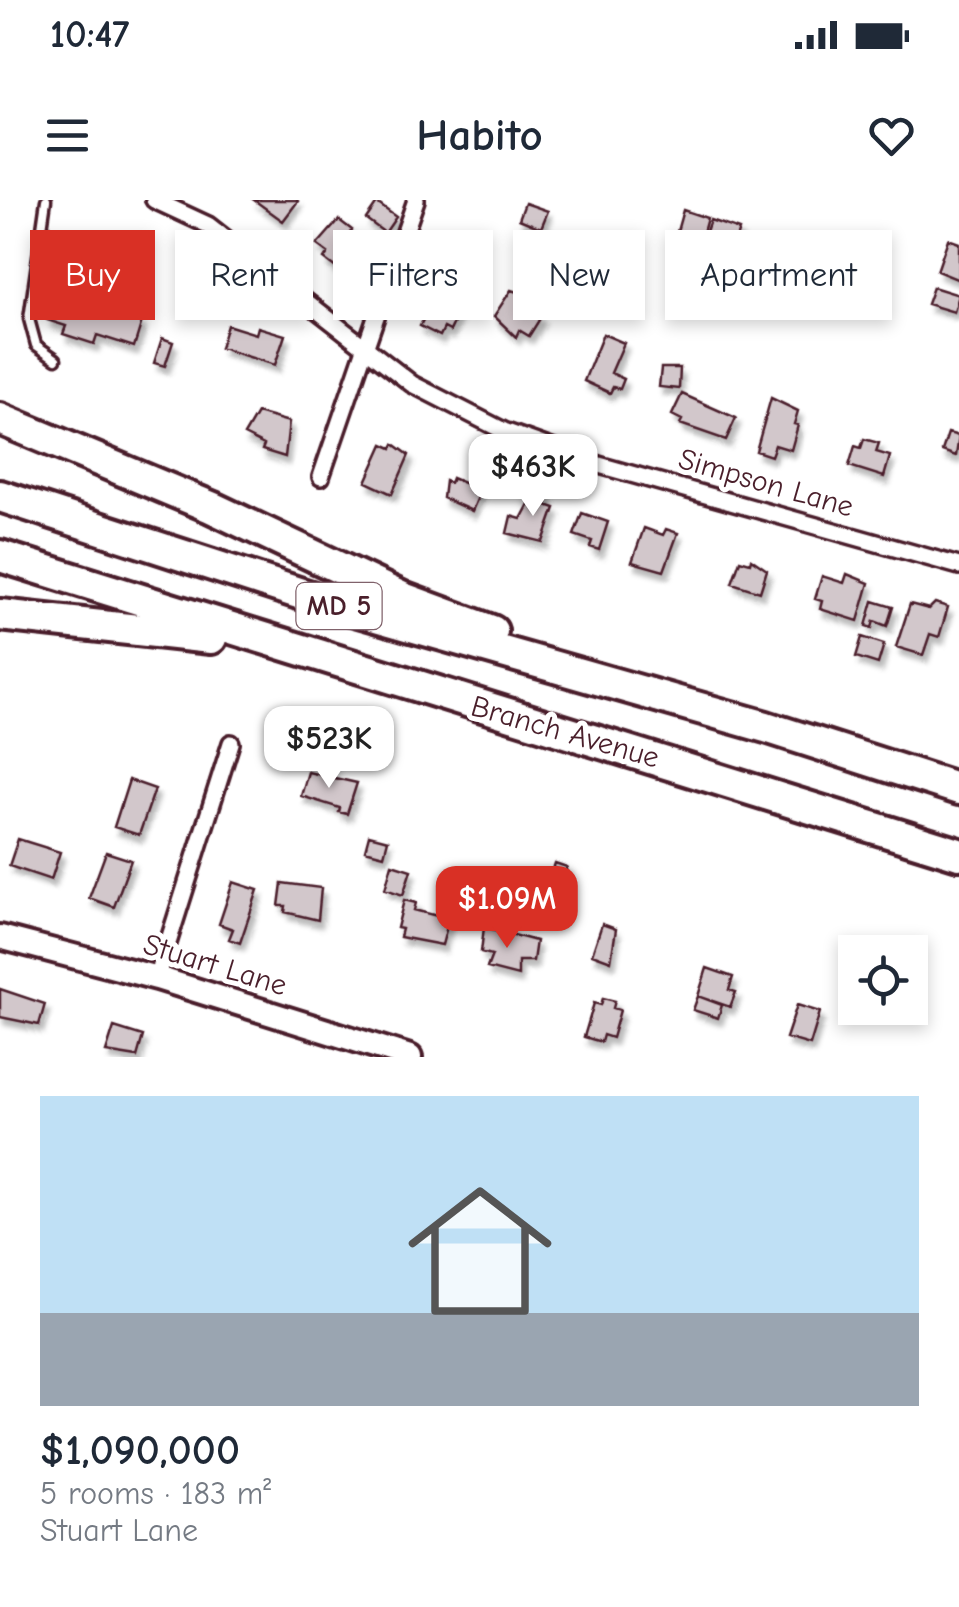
<!DOCTYPE html>
<meta charset="utf-8">
<style>
:root{--surface:#fff;--page:#f6f6f7;--text:#1f2937;--muted:#747a83;--line:#e0e1e3;--accent:#d93025}
body{margin:0;font-family:"Comic Neue",sans-serif;background:var(--page);color:var(--text);height:100vh;display:flex;flex-direction:column;font-size:38px;white-space:nowrap}
*{box-sizing:border-box;margin:0}
p{font-size:32px;color:var(--muted)}
.icon{flex:none;width:55px;height:55px;fill:none;stroke:currentColor;stroke-width:2;stroke-linecap:round;stroke-linejoin:round}
.map{position:relative;height:857px;overflow:hidden}
.panel{display:flex;flex-direction:column;background:var(--surface);flex:1}
.panel>*{flex:none}
.top-card{position:absolute;left:30px;top:30px;width:900px;height:90px;display:flex;gap:20px}
.tools{position:absolute;left:838px;top:735px;display:grid;gap:20px}
.tools a{display:grid;place-items:center;width:90px;height:90px;border-radius:0px;background:var(--surface);box-shadow:0 5px 15px #0003;font-size:50px}
.price{position:absolute;translate:-50% -85px;padding:0 22px;border-radius:20px;background:#fff;color:#222;font-size:32px;line-height:65px;filter:drop-shadow(0 2px 5px #0008)}
.price::after{content:'';position:absolute;left:50%;top:60px;width:30px;height:22px;margin-left:-15px;background:inherit;clip-path:polygon(0 0,100% 0,50% 100%)}
.price.active{background:var(--accent);color:#fff}
ul{padding:0;list-style:none}
li{display:grid;align-content:center;gap:20px;height:530px;padding:0 40px}
li+li{border-top:2px solid var(--line)}
li span{display:grid;place-items:center;height:310px;border-radius:0px;color:#555}
li>.icon{margin-inline-start:auto}
span .icon{width:180px;height:180px;fill:#fffc;stroke-width:1}
li b{font-size:42px}
.tag{padding:0 35px;border-radius:0px;background:var(--surface);box-shadow:0 5px 15px #0003;font-size:35px;line-height:90px}
.tag.active{background:var(--accent);color:#fff}
.status{display:flex;justify-content:space-between;align-items:center;height:70px;padding:0 50px;background:var(--surface);direction:ltr}
.status svg{height:28px;fill:currentColor}
header{display:flex;justify-content:space-between;align-items:center;height:130px;padding:0 40px;background:var(--surface);font-size:45px;font-weight:700}
.map>svg:first-child{display:block}
.building{fill:#d2c7cb;stroke:#4a1f2b;stroke-width:2.5;filter:url(#shadow)}
.lines{fill:none;stroke-linecap:round;stroke-linejoin:round}
.lane-casing{stroke:#4a1f2b;stroke-width:15}
.street-casing{stroke:#4a1f2b;stroke-width:22}
.secondary-casing{stroke:#4a1f2b;stroke-width:30}
.highway-casing{stroke:#4a1f2b;stroke-width:38}
.lane{stroke:#fff;stroke-width:8}
.street{stroke:#fff;stroke-width:15}
.secondary{stroke:#fff;stroke-width:22}
.highway{stroke:#fff;stroke-width:30}
.labels{text-anchor:middle;dominant-baseline:central;stroke-width:10;stroke-linejoin:round;paint-order:stroke}
.shield{fill:#fff;stroke:#80626b;stroke-width:2.5}
.shield-label{font-size:28px;font-weight:bold;fill:#4a1f2b}
.street-label{font-size:30px;fill:#4a1f2b;stroke:#fff}
</style>
<div class="status"><b>10:47</b><svg viewBox="0 0 49 12"><path d="M0 12V9h3v3zM5 12V6h3v6zM10 12V3h3v9zM15 12V0h3v12zM26 1h20v11H26zM47 4h2v5h-2z"/></svg></div>
<header><svg class="icon" aria-label="menu" viewBox="0 0 24 24"><path d="M4 6h16M4 12h16M4 18h16"/></svg>Habito<svg class="icon" aria-label="heart" viewBox="0 0 24 24"><path d="M12 20l-8-8c-3-5 5-10 8-4 3-6 11-1 8 4z"/></svg></header>
<div class="map">
<svg width="959" height="857" viewBox="0 0 959 857">
<defs>
<filter id="shadow"><feDropShadow dx="4" dy="7" stdDeviation="2.5" flood-color="#0004"/></filter>
</defs>
<rect width="100%" height="100%" fill="#fff"/>
<filter id="ink" filterUnits="userSpaceOnUse"><feTurbulence type="fractalNoise" baseFrequency=".01" numOctaves="2"/><feDisplacementMap in="SourceGraphic" scale="20" xChannelSelector="R" yChannelSelector="G"/><feConvolveMatrix kernelMatrix="1 2 1 2 8 2 1 2 1" color-interpolation-filters="sRGB"/></filter>
<g filter="url(#ink)">
<!-- building -->
<path class="building" d="M254,0H297L298,1L283,21Z
M377,3L396,17L385,33L366,19Z
M525,3L548,11L541,28L519,19Z
M683,10L707,18L700,43L676,35Z
M339,20L352,30L347,37L359,46L340,71L324,59L328,53L317,45Z
M710,20L739,30L731,53L702,43Z
M948,39L959,43V80L937,71Z
M933,87L959,95L954,112L927,104Z
M441,88L449,92L444,101L460,110L450,131L444,128L440,136L420,126L425,116L420,113L425,103L432,106Z
M511,90L527,95L524,106L541,117L529,136L519,130L516,137L494,116Z
M55,94L142,121L134,147L97,135L94,144L63,134L66,126L47,120Z
M227,125L256,134L258,127L285,135L275,165L220,148Z
M603,134L624,143L611,173L624,179L620,189L613,187L610,193L584,181Z
M162,138L173,142L165,166L154,163Z
M661,168H680L679,189L659,187Z
M682,194L736,218L726,240L680,224L682,220L672,215Z
M771,198L798,211L794,224L798,225L791,250L775,245L771,256L756,251Z
M257,213L289,222L285,257L262,250L264,245L244,235Z
M948,233L959,236L956,256L942,251Z
M864,239L879,243L876,252L890,256L884,277L849,266L855,246L861,248Z
M383,244L392,248L394,244L409,255L392,294L366,282Z
M452,278L481,290L472,311L443,298L445,281L450,283Z
M536,291L549,296L546,305L555,308L543,342L507,333L511,316L521,319Z
M582,313L608,322L599,350L590,347L592,341L574,335Z
M644,328L663,335L666,329L678,333L664,371L632,362Z
M751,359L767,370L760,392L732,383L740,360L750,363Z
M847,374L869,383L858,421L820,409L822,401L815,399L822,376L844,383Z
M873,401L893,407L887,426L874,421L872,428L866,426Z
M935,403L948,407L939,437L930,434L923,455L896,447L910,404L929,409Z
M862,437L884,444L878,464L856,457Z
M308,572L357,583L347,614L339,612L340,608L301,596Z
M129,580L155,589L139,635L114,627Z
M369,635L388,640L384,655L365,650Z
M18,639L60,652L51,680L9,666Z
M106,652L131,660L114,707L89,698Z
M555,663L567,667L559,691L547,687Z
M392,664L411,670L403,695L385,689Z
M233,682L258,690L240,743L229,739L233,729L219,724Z
M282,683L321,688L318,720L285,712L286,706H279Z
M404,700L416,703L414,710L449,719L442,745L400,737L402,729L397,728Z
M602,724L616,729L611,761L592,754Z
M484,727L536,741L533,761H518V776L487,768L492,755L481,752Z
M707,768L733,777L729,790L736,792L730,807L698,796Z
M0,789L45,804L39,825L0,817Z
M698,796L722,805L718,818L693,810Z
M603,798L615,801L613,808L620,810L612,838L603,835L601,842L584,837L594,803L601,805Z
M797,805L820,812L810,845L786,838Z
M114,827L143,836L137,857L106,852Z"/>
<g class="lines">
<!-- lane casing -->
<g class="lane-casing">
<path id="lane" d="M46,0L29,119L36,145L56,159
M42,46L77,67L109,73"/>
</g>
<!-- street casing -->
<g class="street-casing">
<path id="street" d="M154,0L208,25L412,184L504,231L599,265L959,366
M321,277L416,0
M157,778L231,543"/>
</g>
<!-- secondary casing -->
<g class="secondary-casing">
<path id="secondary" d="M0,737L157,778L410,857"/>
</g>
<!-- highway casing -->
<g class="highway-casing">
<path id="highway" d="M0,219L211,307L403,398L492,431
M0,296L320,400L766,527L959,589
M0,356L959,654
M0,415L211,438"/>
</g>
<!-- lane -->
<use href="#lane" class="lane"/>
<!-- street -->
<use href="#street" class="street"/>
<!-- secondary -->
<use href="#secondary" class="secondary"/>
<!-- highway -->
<use href="#highway" class="highway"/>
</g>
</g>
<g class="labels">
<!-- shield labels -->
<rect class="shield" x="296.5" y="383" width="85" height="46" rx="8"/>
<g class="shield-label">
<text x="339" y="406">MD 5</text>
</g>
<!-- street labels -->
<g class="street-label">
<text transform="translate(766 283) rotate(16)">Simpson Lane</text>
<text transform="translate(565 532) rotate(16)">Branch Avenue</text>
<text transform="translate(215 765) rotate(17)">Stuart Lane</text>
</g>
</g>
</svg>
<div class="tools">
<a><svg class="icon" aria-label="locate" viewBox="0 0 24 24"><circle cx="12" cy="12" r="6"/><path d="M12 2v4M12 18v4M2 12h4M18 12h4"/></svg></a>
</div>
<b class="price" style="left:533px;top:319px">$463K</b>
<b class="price" style="left:329px;top:591px">$523K</b>
<b class="price active" style="left:507px;top:751px">$1.09M</b>
<div class="top-card">
<a class="tag active">Buy</a>
<a class="tag">Rent</a>
<a class="tag">Filters</a>
<a class="tag">New</a>
<a class="tag">Apartment</a>
</div>
</div>
<section class="panel">
<ul>
<li><span style="background:linear-gradient(#bfe0f5 70%,#9aa5b1 0)"><svg class="icon" aria-label="home" viewBox="0 0 24 24"><path d="M3 11l9-7 9 7M6 9v11h12V9"/></svg></span><div><b>$1,090,000</b><p>5 rooms · 183 m²</p><p>Stuart Lane</p></div></li>
</ul>
</section>
